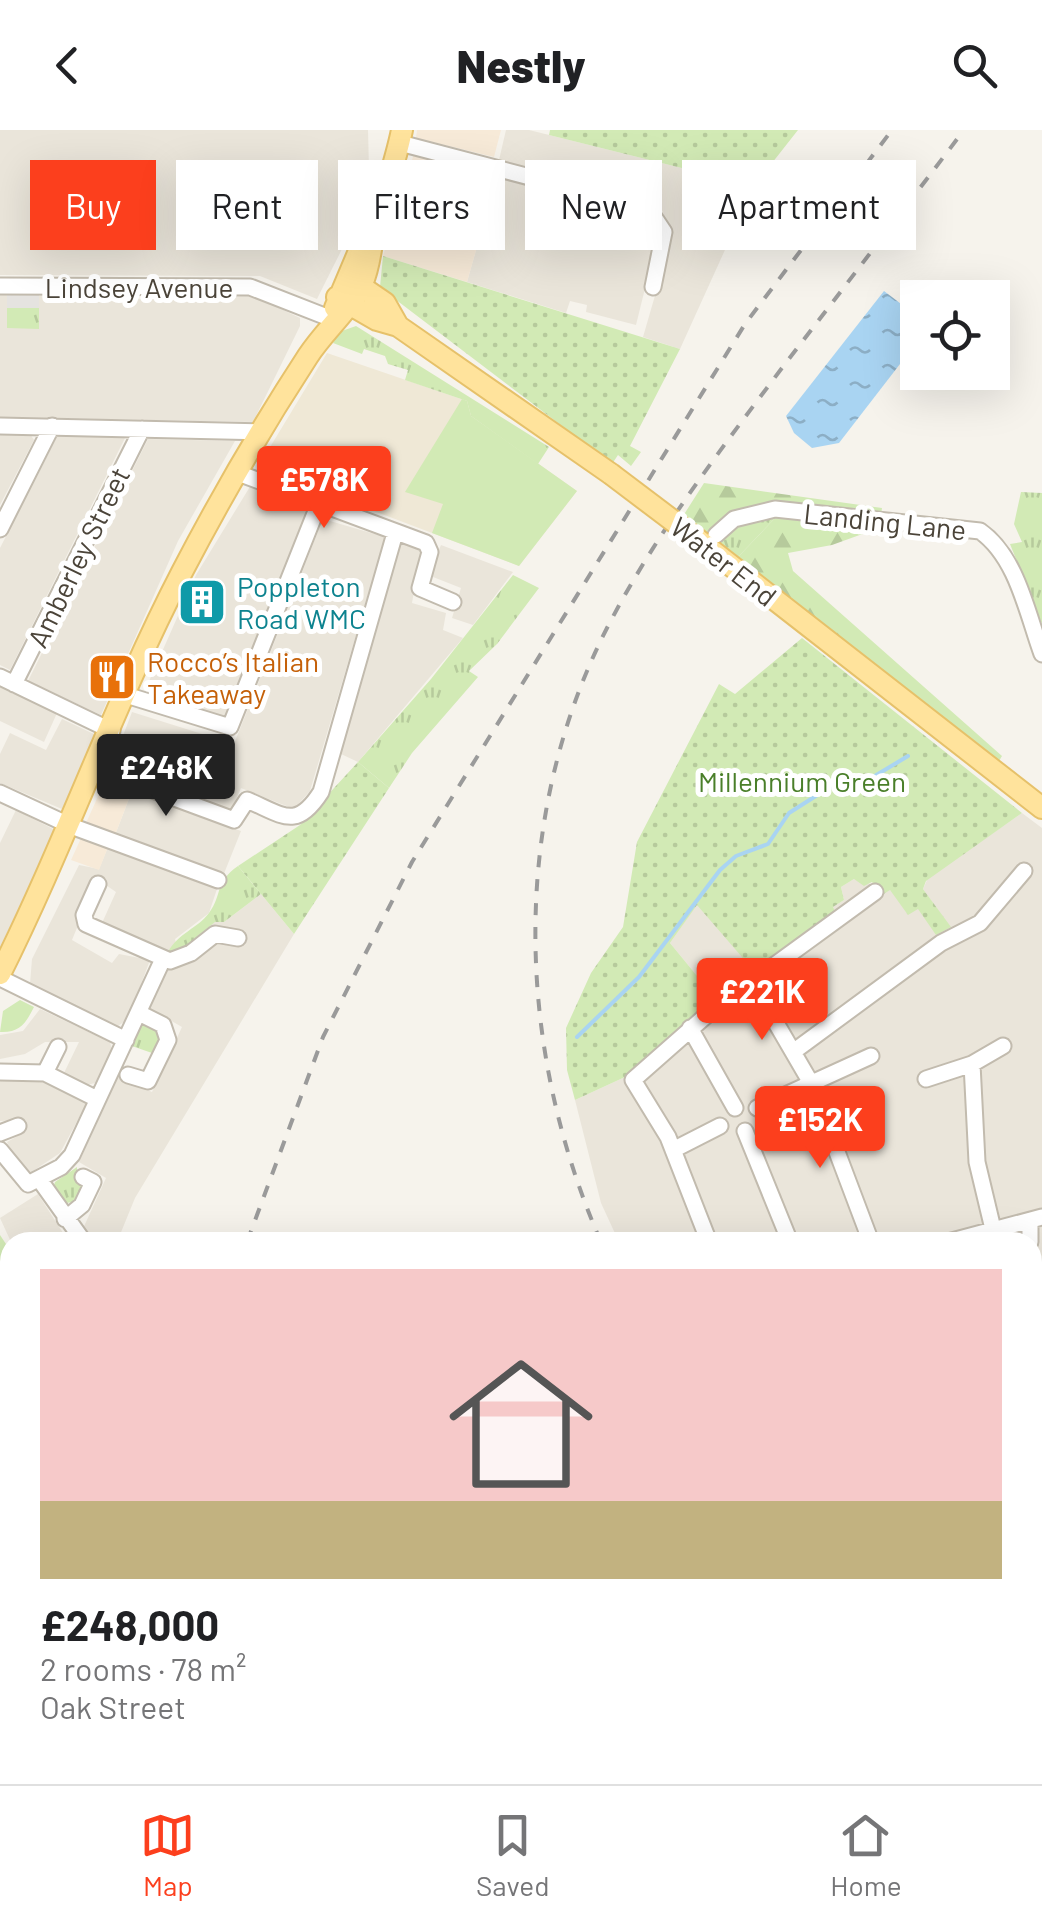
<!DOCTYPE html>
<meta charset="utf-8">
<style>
:root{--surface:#fff;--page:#f6f6f6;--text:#202124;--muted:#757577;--line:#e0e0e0;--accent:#fc3f1d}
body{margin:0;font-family:Barlow,sans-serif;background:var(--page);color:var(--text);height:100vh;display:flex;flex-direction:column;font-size:38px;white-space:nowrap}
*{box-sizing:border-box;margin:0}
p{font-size:32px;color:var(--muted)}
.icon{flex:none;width:55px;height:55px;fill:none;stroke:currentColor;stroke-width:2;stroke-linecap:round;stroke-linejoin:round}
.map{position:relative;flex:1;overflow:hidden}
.details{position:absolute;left:0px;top:1102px;width:1042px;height:552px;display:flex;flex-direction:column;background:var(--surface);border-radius:30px 30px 0 0;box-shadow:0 10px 40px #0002}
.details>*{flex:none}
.banner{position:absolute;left:30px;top:30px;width:982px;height:90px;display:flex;gap:20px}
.controls{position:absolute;left:900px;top:150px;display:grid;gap:20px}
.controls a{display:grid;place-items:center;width:110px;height:110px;border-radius:0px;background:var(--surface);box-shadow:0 10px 40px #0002;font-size:50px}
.price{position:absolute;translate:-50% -85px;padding:0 22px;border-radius:10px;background:var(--accent);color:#fff;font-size:32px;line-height:65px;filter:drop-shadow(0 2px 5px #0008)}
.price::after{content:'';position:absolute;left:50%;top:60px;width:30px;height:22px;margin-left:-15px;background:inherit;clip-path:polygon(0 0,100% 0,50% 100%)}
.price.current{background:#222;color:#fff}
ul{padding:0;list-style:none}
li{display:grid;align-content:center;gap:20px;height:530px;padding:0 40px}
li+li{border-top:2px solid var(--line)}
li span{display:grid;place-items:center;height:310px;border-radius:0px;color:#555}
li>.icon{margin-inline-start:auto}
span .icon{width:180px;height:180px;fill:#fffc;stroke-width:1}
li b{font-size:42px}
.chip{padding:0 35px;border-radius:0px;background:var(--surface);box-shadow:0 10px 40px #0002;font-size:35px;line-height:90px}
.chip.current{background:var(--accent);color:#fff}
header{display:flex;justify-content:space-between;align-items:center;height:130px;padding:0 40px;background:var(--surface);font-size:45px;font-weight:800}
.tabs{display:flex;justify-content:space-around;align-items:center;height:140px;border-top:2px solid var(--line);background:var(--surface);font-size:28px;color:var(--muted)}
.tabs a{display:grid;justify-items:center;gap:5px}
.tabs .current{color:var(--accent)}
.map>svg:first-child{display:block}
.residential{fill:#eae5da}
.commercial{fill:#f7ead8}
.industrial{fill:url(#industrial-grid)}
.education{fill:#efe8d6}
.grass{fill:url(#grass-tufts)}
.forest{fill:url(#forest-firs)}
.park{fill:url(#park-dots)}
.pitch{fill:#d2eab5}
.parking{fill:#e5e3e0}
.water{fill:url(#water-ripples)}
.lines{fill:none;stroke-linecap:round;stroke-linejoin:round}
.stream{stroke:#a9d4f2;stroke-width:4}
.minor-casing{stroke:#c2bbae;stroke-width:19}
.major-casing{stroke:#e6c16a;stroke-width:24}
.minor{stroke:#fff;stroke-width:15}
.major{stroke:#ffe39c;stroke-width:20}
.rail{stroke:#9a9a9a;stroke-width:4;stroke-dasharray:12 12;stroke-linecap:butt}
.major-bridge-casing{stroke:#e6c16a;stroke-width:24;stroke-linecap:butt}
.major-bridge{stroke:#ffe39c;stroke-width:20}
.labels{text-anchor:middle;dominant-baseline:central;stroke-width:10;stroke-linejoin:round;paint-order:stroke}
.street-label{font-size:28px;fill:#4b4439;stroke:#fff}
.culture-label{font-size:28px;fill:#0d838f;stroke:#fff;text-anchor:start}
.food-label{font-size:28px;fill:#c56008;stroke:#fff;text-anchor:start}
.park-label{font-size:28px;fill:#4a7f2a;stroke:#fff}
</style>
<header><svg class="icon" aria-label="back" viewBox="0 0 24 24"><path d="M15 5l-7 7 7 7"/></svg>Nestly<svg class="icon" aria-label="search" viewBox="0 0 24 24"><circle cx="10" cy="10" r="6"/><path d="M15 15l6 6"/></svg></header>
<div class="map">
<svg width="1042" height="1654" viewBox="0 0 1042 1654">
<defs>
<pattern id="industrial-grid" width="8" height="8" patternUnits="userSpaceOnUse" patternTransform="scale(2.5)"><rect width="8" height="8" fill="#e6e2dd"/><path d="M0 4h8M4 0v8" fill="none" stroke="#c7c3be"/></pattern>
<pattern id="grass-tufts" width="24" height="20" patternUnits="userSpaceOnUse" patternTransform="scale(2.5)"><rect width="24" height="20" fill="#d2eab5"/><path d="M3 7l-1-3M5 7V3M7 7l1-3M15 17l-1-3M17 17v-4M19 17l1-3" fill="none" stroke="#b6ca9c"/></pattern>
<pattern id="forest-firs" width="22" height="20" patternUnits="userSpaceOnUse" patternTransform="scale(2.5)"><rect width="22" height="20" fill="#d2eab5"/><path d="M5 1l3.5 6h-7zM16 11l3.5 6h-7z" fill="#b6ca9c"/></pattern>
<pattern id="park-dots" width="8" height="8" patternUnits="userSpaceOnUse" patternTransform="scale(2.5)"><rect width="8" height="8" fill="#d2eab5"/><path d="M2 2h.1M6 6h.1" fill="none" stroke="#b6ca9c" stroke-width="1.8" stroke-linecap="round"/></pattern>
<pattern id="water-ripples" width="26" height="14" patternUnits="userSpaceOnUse" patternTransform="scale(2.5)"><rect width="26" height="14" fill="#a9d4f2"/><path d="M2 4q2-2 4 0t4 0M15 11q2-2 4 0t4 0" fill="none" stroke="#8caec5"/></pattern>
</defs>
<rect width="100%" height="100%" fill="#f6f3ec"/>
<!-- residential -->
<path class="residential" d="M0,0H368L369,39L349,105L317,169L260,146L0,145Z
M506,0H529L754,56L680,219L643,207L672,107L660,75L646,68L499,30Z
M497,46L642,82L656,102V114L636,195L586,182L587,175L570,171L566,183L467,152Z
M0,163L93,170L254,166L300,188V196L253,292L0,287Z
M30,304L34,310L0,375V305Z
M58,305L125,308L10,540L0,535V418Z
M148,309L235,311L178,411L101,585L28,551Z
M251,355L305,378L306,385L228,584L219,590L148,566L146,558L196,445Z
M323,389L385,407L310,661L294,679L241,658L231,681L140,647L150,623L121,611L132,582L234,614Z
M399,412L421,420L412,473L446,483L443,500L463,508L358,632L341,624Z
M441,415L513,442L473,495L452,488L461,458L428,445Z
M0,555L57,583L44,612L0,591Z
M62,589L96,605L62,679L0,653V624L10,603L46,620Z
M132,661L241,701L223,746L115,705Z
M16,680L57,701L0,817V713Z
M1022,683L1042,698V1654H899L895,1645H1032V1112H619L601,1073L575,970L625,947L716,869L670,813L697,774L807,800L835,781L833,777L844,770L841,757L854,749L890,760L950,797L923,759L928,748Z
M108,717L217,759L209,783L175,809L178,822L215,791L224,792L261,764L294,804L135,1068L117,1112H98L81,1103L106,1048L79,1032L118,947L152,962L182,897L149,878L168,837L102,793L116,762L97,749L72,810L112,833L119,824L150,830L128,889L118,896L30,854L32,829L79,735L99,739Z
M40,879L110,912L112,920L95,953L83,956L63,945L79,912H45L25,924L0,929V905L23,901Z
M0,946L47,947L87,973L60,1023L30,1043L18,1039L7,1012L25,1002L22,990L0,991Z
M38,1064L65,1106L60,1112H11L0,1088Z"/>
<!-- commercial -->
<path class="commercial" d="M417,0H501L494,27L416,8Z
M415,20L498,43L467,152L383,126Z
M121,611L150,623L140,647L112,636Z
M105,651L132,661L115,705L86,693Z
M82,706L108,717L99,740L71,730Z
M0,1272L10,1273V1540L0,1535Z"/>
<!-- industrial -->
<path class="industrial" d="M10,1554V1645H61L59,1654H0V1573Z
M719,1645H789L792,1654H724Z"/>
<!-- education -->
<path class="education" d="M327,223L467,271L471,286L577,361L519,436L258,337Z"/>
<!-- grass -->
<path class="grass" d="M7,178H39V199L7,198Z
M356,196L549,317L538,334L471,286L467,271L405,250L408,240L388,234L385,226L364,219L362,224L333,213L339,202Z
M1021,362L1042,363V494L1010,414L1022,412L1014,394Z
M778,385L737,428L717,412L738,394Z
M513,445L539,458L497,514L469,541L478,547L412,623L389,658L358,632L431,549Z
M238,736L261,764L224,792H215L178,822H168C178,803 197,799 209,783C223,764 214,753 238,736Z
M20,870L34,877C26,893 20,903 0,902L3,881Z
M147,892L164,907L152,923L129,915L139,895Z
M77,1037V1050L86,1061L73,1072L60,1074L52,1061L55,1052Z"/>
<!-- forest -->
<path class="forest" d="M704,353L882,378L879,398L832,415L788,423L793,441L1002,626L999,631L737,428L777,386L738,394L717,412L683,386Z"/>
<!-- park -->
<path class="park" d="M550,0H798L754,56L549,5Z
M383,126L680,219L630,316L641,322L631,336L618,325L612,334L387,163L380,157Z
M802,508L1022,683L926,751L923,759L951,797L936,805L918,779L908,785L890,760L882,765L872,752L864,756L854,749L841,757L844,770L833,777L835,781L754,841L697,775L670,813L716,869L625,947L575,970L567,940L566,898L591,843L623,797L637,712L719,554L735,564Z
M358,632L389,658L294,804L238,736L300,695Z
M0,1105L10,1120V1273L0,1272Z"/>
<!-- pitch -->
<path class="pitch" d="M462,269L467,271L471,286L577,361L519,436L432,403L443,374L405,362Z"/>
<!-- parking -->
<path class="parking" d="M7,163H39V178H7Z
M0,1396L10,1398V1523L0,1522Z"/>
<!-- water -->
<path class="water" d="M884,161L917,186V212L839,313L812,318L794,303L786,286Z"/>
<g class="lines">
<!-- stream -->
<path class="stream" d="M577,907L639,847L720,740L736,726L768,714L789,683L830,657L873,647L908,626"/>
<!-- minor casing -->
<g class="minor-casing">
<path id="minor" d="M400,13L648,78L664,102L653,157
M0,156L250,157L332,189
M0,296L263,302
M238,343L426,413L430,422L420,458L453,472
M0,399L52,296
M716,405L734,389L775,379L980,401C1017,427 1027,483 1042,524
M0,547L112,601
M14,554L142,299
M126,565L230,597L318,376
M96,639L234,690L247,670C283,685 296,701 321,662L395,403
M0,663L71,696L218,750
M98,754L84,785L86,794L170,831L191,823L215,804L238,808
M0,848L126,910
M751,850L811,953L871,1112
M690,898L735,978
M793,922L941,813L980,793L1024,741
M972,934L977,1032L993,1099
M0,942L45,943L97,969
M45,943L58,917
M128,945L148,951L168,910L163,895L139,883
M926,949L972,934L1003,916
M757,978L871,926
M745,1001L790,1112
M0,1003L18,996
M0,1020L28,1054L61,1037L72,1025L163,829
M673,1020L720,996
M39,1049L84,1112
M65,1089L82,1075L93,1052L83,1047
M709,1112L668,1007L633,950L709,883L875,762
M948,1112L1042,1087
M1030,1112V1092
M1032,1265L1042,1263
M1032,1341L1042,1339
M1032,1364H1042
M1032,1552H1042
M708,1645L713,1654
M1018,1645L1022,1654
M278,1654L285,1645"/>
</g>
<!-- major casing -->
<g class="major-casing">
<path id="major" d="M350,149L385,173L398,196
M337,167L377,190L398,196L611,344
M335,178L359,121L374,103
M697,409L1042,678
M0,844C66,712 115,571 182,442C220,369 263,295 308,226C325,200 349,181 362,154C370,136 370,121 374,103C382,68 395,35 402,0"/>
</g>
<!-- minor -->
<use href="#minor" class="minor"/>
<!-- major -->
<use href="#major" class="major"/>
<!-- rail -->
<path class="rail" d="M247,1112L323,907L412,732L745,194L892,0
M601,1112C516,918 509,690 607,498C656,403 721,319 785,234C845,156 905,78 964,0
M873,1645L877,1654
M115,1654L117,1645"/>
<!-- major-bridge casing -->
<g class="major-bridge-casing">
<path id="major-bridge" d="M611,344L697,409"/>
</g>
<!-- major-bridge -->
<use href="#major-bridge" class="major-bridge"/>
</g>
<!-- icons -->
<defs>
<g id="building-square" transform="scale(2.5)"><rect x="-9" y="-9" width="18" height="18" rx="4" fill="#0f9aa8" stroke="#fff"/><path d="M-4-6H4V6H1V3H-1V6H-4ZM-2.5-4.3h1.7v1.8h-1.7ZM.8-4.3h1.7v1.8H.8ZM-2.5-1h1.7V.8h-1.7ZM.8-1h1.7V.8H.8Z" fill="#fff"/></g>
<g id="restaurant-square" transform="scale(2.5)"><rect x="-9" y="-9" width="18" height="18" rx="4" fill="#e8710a" stroke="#fff"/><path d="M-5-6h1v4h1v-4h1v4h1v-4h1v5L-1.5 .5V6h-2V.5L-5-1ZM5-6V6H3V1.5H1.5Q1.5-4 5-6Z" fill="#fff"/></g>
</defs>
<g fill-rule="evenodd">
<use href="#building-square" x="202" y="472"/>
<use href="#restaurant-square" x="112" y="547"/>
</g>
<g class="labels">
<!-- street labels -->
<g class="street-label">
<text x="139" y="157">Lindsey Avenue</text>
<text transform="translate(885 391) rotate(6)">Landing Lane</text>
<text transform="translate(78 427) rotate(-64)">Amberley Street</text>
<text transform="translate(724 431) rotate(38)">Water End</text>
</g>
<!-- culture labels -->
<g class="culture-label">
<text x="237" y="456">Poppleton<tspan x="237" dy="32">Road WMC</tspan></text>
</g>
<!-- food labels -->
<g class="food-label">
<text x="147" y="531">Rocco’s Italian<tspan x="147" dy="32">Takeaway</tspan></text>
</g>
<!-- park labels -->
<g class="park-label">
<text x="802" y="651">Millennium Green</text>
</g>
</g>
</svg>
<div class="controls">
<a><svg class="icon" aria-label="locate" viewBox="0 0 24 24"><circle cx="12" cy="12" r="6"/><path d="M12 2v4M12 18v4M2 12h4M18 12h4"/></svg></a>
</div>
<b class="price" style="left:324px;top:401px">£578K</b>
<b class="price current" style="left:166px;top:689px">£248K</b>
<b class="price" style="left:762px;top:913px">£221K</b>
<b class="price" style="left:820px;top:1041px">£152K</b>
<div class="banner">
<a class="chip current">Buy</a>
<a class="chip">Rent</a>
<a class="chip">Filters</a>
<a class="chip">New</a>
<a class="chip">Apartment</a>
</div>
<section class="details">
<ul>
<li><span style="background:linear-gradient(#f6c9c9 75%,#c2b280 0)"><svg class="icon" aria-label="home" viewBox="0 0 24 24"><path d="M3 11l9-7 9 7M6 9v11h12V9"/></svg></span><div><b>£248,000</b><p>2 rooms · 78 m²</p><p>Oak Street</p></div></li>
</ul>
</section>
</div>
<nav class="tabs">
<a class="current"><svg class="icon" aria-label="map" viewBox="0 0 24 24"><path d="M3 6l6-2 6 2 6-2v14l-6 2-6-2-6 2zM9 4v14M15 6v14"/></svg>Map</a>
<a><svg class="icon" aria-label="saved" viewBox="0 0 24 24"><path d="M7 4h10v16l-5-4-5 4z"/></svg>Saved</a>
<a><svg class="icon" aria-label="home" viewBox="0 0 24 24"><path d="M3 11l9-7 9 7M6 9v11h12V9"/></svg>Home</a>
</nav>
